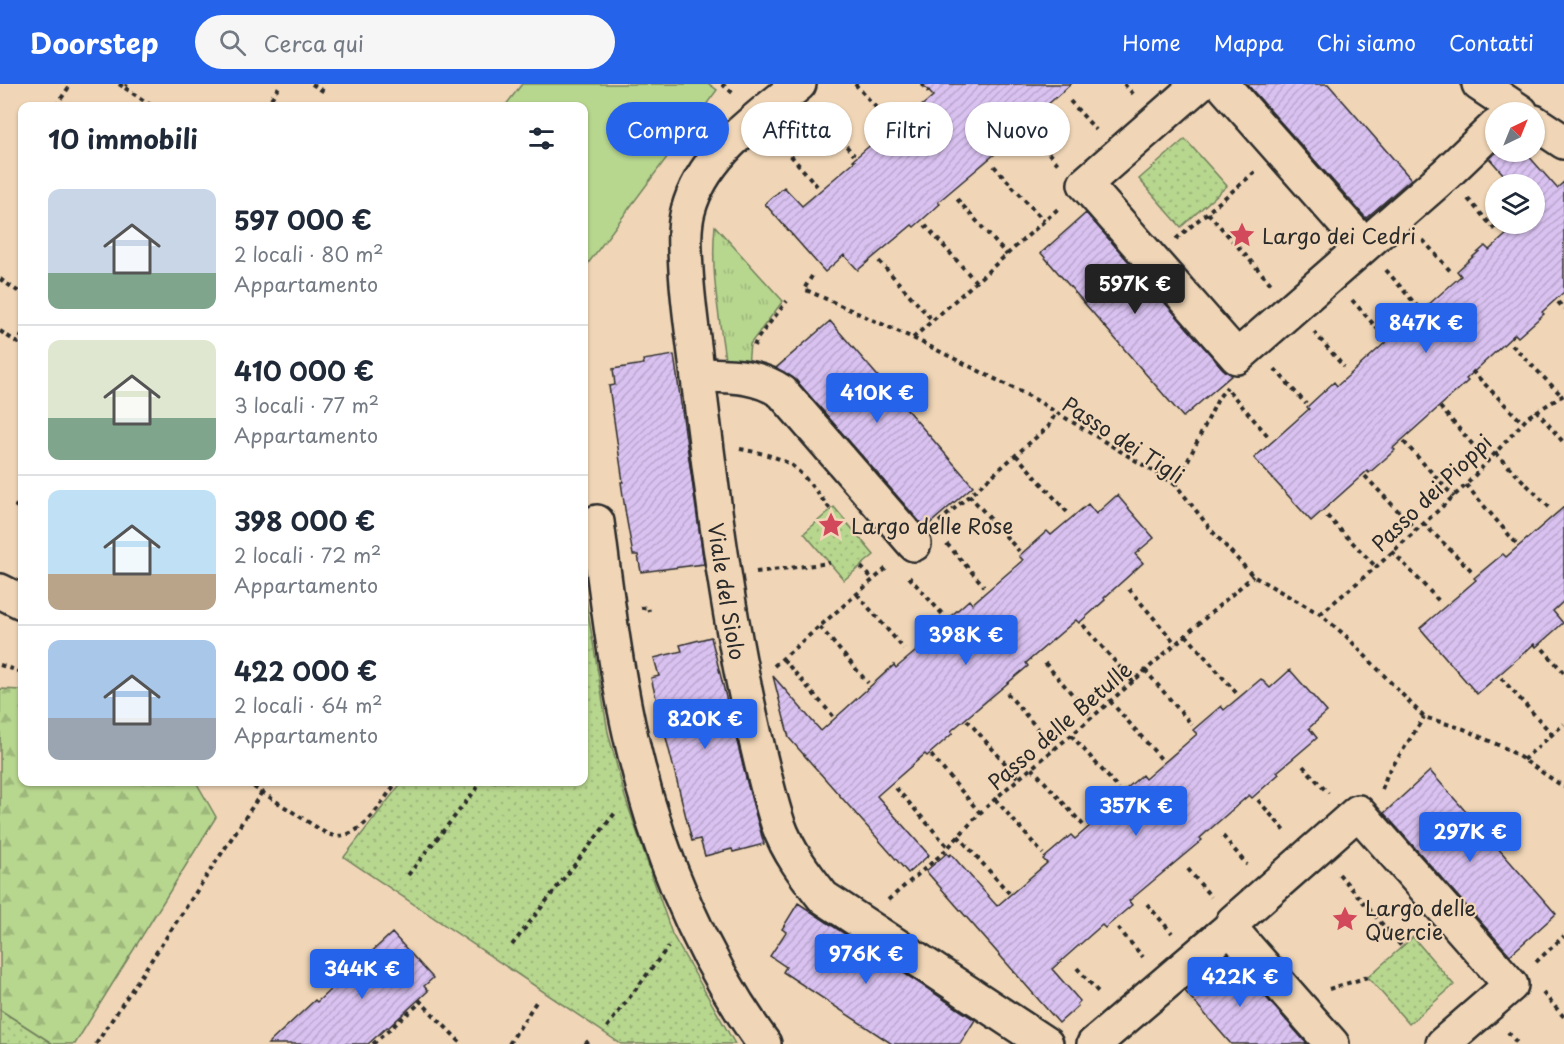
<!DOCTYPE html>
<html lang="it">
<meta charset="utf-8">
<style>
:root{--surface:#fff;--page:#f6f6f7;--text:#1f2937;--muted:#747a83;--line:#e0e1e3;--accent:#2563eb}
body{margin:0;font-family:"Playpen Sans",sans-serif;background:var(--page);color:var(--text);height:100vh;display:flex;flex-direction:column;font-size:22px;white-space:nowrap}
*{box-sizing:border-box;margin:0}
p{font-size:20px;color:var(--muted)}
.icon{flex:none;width:33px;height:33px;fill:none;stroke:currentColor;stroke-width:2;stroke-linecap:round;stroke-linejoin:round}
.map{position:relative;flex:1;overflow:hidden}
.side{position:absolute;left:18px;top:18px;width:570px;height:684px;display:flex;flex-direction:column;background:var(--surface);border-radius:12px;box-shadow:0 2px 4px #0004}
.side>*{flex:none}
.top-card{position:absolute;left:606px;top:18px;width:570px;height:54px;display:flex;gap:12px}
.needle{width:39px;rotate:43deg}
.tools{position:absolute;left:1485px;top:18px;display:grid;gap:12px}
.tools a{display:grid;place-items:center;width:60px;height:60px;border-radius:50%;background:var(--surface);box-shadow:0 2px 4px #0004;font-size:30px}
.price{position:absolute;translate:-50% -51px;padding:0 14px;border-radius:6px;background:var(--accent);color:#fff;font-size:20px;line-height:39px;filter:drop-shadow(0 2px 3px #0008)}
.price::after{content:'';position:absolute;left:50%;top:36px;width:18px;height:14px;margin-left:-9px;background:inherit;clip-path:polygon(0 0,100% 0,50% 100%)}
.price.on{background:#222;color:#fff}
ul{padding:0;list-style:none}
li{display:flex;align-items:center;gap:18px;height:150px;padding:0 30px}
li+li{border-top:2px solid var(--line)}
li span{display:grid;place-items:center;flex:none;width:168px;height:120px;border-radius:12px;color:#555}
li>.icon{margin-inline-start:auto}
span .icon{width:72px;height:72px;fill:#fffc;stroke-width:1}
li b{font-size:26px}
h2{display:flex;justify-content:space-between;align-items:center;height:72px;padding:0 30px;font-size:26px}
.tag{padding:0 21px;border-radius:27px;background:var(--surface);box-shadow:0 2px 4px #0004;font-size:21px;line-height:54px}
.tag.on{background:var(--accent);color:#fff}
header{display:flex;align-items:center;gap:36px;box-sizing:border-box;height:84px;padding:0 30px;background:var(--accent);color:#fff}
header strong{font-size:28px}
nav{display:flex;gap:33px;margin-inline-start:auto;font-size:21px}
.search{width:420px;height:54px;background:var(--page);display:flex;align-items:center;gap:15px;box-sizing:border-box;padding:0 21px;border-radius:33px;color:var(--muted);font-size:22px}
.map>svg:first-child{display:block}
.grass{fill:url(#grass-tufts);stroke:#71805c;stroke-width:1.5}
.forest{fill:url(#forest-firs);stroke:#71805c;stroke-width:1.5}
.park{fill:url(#park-dots);stroke:#71805c;stroke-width:1.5}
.pitch{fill:#b7d68e;stroke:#71805c;stroke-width:1.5}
.building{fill:url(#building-hatch);stroke:#2b2b2b;stroke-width:1.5}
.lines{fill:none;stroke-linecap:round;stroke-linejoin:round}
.minor-casing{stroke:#2b2b2b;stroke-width:38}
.path{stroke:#2b2b2b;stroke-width:4;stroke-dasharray:4.5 4.5;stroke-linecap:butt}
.minor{stroke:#f0d6b7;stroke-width:33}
.labels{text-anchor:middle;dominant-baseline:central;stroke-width:4.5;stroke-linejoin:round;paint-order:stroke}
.poi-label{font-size:21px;fill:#2b2b2b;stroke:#f0d6b7;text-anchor:start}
.street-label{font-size:21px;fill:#2b2b2b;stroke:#f0d6b7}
</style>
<header>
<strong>Doorstep</strong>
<div class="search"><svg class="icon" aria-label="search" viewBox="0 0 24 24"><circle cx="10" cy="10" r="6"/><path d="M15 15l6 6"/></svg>Cerca qui</div>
<nav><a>Home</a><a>Mappa</a><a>Chi siamo</a><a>Contatti</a></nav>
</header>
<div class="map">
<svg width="1564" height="960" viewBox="0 0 1564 960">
<defs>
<pattern id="grass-tufts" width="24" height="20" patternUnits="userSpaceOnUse" patternTransform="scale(1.5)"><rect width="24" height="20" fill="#b7d68e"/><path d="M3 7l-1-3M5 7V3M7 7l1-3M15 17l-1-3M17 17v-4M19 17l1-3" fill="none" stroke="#9eb87b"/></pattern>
<pattern id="forest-firs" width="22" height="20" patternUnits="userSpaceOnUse" patternTransform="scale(1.5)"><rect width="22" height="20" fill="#b7d68e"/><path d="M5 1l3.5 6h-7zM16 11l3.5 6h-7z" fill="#9eb87b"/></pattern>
<pattern id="park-dots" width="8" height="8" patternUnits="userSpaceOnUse" patternTransform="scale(1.5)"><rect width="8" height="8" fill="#b7d68e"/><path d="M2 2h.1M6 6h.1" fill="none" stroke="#9eb87b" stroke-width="1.8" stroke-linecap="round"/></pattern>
<pattern id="building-hatch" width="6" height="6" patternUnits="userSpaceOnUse" patternTransform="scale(1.5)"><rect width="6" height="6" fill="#d9c1f0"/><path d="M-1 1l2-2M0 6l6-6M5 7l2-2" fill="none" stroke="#baa6ce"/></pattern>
</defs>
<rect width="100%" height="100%" fill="#f0d6b7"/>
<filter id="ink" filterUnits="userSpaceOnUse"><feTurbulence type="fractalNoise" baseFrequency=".0167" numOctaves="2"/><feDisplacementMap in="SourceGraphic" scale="12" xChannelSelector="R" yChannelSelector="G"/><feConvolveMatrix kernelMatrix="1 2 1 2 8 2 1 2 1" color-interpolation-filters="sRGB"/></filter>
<g filter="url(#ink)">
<!-- grass -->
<path class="grass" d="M715,142L783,217L750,260L748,281L726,283C720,236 710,189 715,142Z"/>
<!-- forest -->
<path class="forest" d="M0,605L22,606V698H196L216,733L75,960H53L0,926Z"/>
<!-- park -->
<path class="park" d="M1185,55L1227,102L1181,143L1139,95Z
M834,423L874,471L844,496L804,449Z
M584,505L608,648L625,713L672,850L735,960H621L344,773L402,698H584Z
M1413,853L1454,901L1409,940L1368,893Z
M0,926L53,960H0Z"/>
<!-- pitch -->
<path class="pitch" d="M522,0H709L717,6L584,185V22H505Z"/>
<!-- building -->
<path class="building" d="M922,0H1071L1013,51L1015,53L938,118L940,120L914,143L912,141L858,186L844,171L825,188L765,120L784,103L802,122L855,77L853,76L881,52L883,55L933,12Z
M1247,0H1328L1411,95L1366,134Z
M1497,68H1525L1557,104L1564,98V208L1542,228L1544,230L1518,253L1515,250L1466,295L1468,297L1393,364L1395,366L1369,389L1367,387L1311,437L1254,374L1309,325L1307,323L1334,298L1337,302L1386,258L1383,255L1408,232L1411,236L1461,192L1457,187L1485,162L1489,166L1518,140H1534V100H1512L1489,74Z
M1086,129L1223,285L1232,291L1183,333L1041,169Z
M830,237L973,402L925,444L796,296L776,284Z
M674,271L704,480L641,488L638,471H633L626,432L621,398H623L609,302L615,301L613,285L644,280L643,276Z
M1117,411L1154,454L1135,470L1143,479L1104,514L1105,516L1079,539L1076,536L1026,579L1028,582L951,647L953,649L927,672L925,670L877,712L929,771L908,789L789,654L773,592L821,647L894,581L896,584L947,541L944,538L969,516L972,520L1023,476L1019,472L1047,447L1051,451L1088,420L1096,430Z
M1564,423V517L1553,527L1563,539L1536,563L1534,560L1477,610L1420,544L1476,496L1474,494L1503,470L1506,473Z
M711,553L749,706L764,760L733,768L732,765L705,772L700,755L692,757L651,594L659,592L654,574L682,567L680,561Z
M1290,586L1327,628L1309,644L1317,654L1277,688L1279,690L1252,714L1249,711L1200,754L1202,756L1129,817L1132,821L1105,844L1102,841L1052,885L1080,917L1077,920L1078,922L1059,939L926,787L947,769L949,772L951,770L997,822L1047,779L1043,775L1071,751L1075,755L1121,715L1118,712L1142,691L1145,695L1197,650L1193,646L1221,622L1224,626L1261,595L1270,604Z
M1430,687L1556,830L1510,871L1384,729Z
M798,819L975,936L960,960H892L783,888L786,883L770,872L786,848L782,845Z
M392,849L433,894L424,902L428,907L388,944L387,943L368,960H268L315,916L317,918Z
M1228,870L1307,960H1231L1185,907Z"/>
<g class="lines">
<!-- minor casing -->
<g class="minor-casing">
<g id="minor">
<path id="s1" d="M799,0C756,36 703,70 688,127C683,146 685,166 686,186C688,222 694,258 698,294C712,408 726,522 751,634C759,670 767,706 778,740C788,768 805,790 823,813L1046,960"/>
<path d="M1199,0L1085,100L1237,273L1446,90L1496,42"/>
<path d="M1222,0L1364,161"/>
<path d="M1479,0L1521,28"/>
<path d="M1534,38L1564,58"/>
<path d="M698,291C728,292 756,290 782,308L914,460"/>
<path d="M597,438C606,506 614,574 628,640C652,754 696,866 764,960"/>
<path d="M0,507L22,518"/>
<path d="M1230,844L1332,960"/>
<path d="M1094,960L1230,844L1233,838L1358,728L1511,901L1443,960"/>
</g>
</g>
<!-- path -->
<path class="path" d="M119,0L125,4L127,0
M312,0L326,9
M722,0L734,10
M855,0L891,40
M921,0L929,8
M1124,0L1135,12
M125,4L152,22
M1070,17L1096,46
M56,22L71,0
M266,22L281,0
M817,28L854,71
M1031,49L1058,80
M779,58L817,102
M994,82L1044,137
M957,115L1007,171
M1468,115L1497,148
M1208,129L1271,200
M925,141L976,198
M1176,155L1255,88
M1423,156L1452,189
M879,177L933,237
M1386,186L1417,222
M812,192L804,205L913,254L1031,313L1176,401L1212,447L1253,492L1320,530L1346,552L1424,633L1464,645L1509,666L1564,703
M0,195L22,210
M1352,216L1383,251
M1558,218L1564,225
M0,247L18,259L22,251
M1314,248L1344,283
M913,254L1060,123
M1512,261L1562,312
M754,262L757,255L787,217
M1275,285L1306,320
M1472,287L1522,338
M1229,307L1268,352
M1440,323L1487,377
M1536,326L1564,359
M1404,358L1454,413
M740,365C756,368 772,371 786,378C802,386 819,412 831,426
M1495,369L1550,424
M1016,371L1067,428
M1365,392L1416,446
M1176,401L1219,313L1227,303
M1466,401L1516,459
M969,411L1019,467
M22,413L16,422L22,426
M1327,432L1376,483
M939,438L1049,342L1056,328
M1423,439L1474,489
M947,460L984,502
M1392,467L1440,518
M861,483L873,495
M756,488L830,479
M909,493L945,533
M1129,505L1176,560
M857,510L904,565
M641,524L648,523L649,527
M1320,530L1376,483L1466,401L1529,332L1564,311
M1083,541L1133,598
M820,543L868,599
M1186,551L1238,611
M1543,565L1564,589
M783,575L833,632
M1045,579L1092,633
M0,581L22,588
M774,582L889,482
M1145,586L1192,641
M1501,594L1552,650
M1007,609L1055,665
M1110,617L1162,676
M967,636L1019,695
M1071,651L1119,705
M931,671L980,729
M1523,676L1564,640
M1303,682L1328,709
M1032,684L1084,742
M246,698L327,750C360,761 379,720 397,698
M896,704L949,764
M1382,705L1387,691L1424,633
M995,715L1043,770
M1258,716L1285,747
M958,752L1009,809
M1223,752L1247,781
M1188,785L1211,813
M1339,790L1402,863
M408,791L482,698
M888,816L943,769L980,729L1005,706L1081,643L1253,492
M1147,820L1172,849
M1118,844L1143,873
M512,861L615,729
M1536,878L1564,852
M1077,884L1100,910
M1329,905L1368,893
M1543,909L1564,933
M419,916L462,960
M607,943L668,863
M1508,948L1518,960
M96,960L262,708
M373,960L421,918
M509,960L536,918
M585,960L591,955"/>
<!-- minor -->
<use href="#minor" class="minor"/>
</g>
</g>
<!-- icons -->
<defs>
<g id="sight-bare" transform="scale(2.07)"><path d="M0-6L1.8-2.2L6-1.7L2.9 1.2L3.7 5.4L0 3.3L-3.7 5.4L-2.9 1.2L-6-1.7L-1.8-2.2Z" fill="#d1495b" stroke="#f0d6b7" stroke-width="2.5" paint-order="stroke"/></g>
</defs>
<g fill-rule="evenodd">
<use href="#sight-bare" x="1242" y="151"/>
<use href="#sight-bare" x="831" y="441"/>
<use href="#sight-bare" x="1345" y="835"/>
</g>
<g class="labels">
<!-- poi labels -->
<g class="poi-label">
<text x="1262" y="151">Largo dei Cedri</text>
<text x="851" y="441">Largo delle Rose</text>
<text x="1365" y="823">Largo delle<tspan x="1365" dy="24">Quercie</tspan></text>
</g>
<!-- street labels -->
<g class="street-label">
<text transform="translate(1124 355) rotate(33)">Passo dei Tigli</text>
<text transform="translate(1431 408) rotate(-44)">Passo dei Pioppi</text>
<text stroke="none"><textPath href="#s1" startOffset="555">Viale del Siolo</textPath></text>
<text transform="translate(1059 641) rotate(-41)">Passo delle Betulle</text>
</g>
</g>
</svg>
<div class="tools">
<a><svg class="needle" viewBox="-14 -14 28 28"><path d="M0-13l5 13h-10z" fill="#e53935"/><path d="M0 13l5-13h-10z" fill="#747a83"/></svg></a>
<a><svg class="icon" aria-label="layers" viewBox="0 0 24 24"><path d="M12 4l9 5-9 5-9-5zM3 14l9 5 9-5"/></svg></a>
</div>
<b class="price on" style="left:1135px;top:231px">597K €</b>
<b class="price" style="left:1426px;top:270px">847K €</b>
<b class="price" style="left:877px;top:340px">410K €</b>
<b class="price" style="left:966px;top:582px">398K €</b>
<b class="price" style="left:705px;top:666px">820K €</b>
<b class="price" style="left:1136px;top:753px">357K €</b>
<b class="price" style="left:1470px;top:779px">297K €</b>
<b class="price" style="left:866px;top:901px">976K €</b>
<b class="price" style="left:362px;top:916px">344K €</b>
<b class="price" style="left:1240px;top:924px">422K €</b>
<div class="top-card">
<a class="tag on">Compra</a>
<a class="tag">Affitta</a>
<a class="tag">Filtri</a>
<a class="tag">Nuovo</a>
</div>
<section class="side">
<h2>10 immobili<svg class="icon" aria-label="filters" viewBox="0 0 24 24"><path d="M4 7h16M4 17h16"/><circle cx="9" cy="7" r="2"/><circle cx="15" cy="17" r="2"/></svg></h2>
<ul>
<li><span style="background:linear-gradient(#c9d6e8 70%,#7fa58c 0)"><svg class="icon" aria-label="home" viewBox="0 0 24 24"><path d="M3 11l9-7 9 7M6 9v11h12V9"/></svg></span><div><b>597 000 €</b><p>2 locali · 80 m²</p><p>Appartamento</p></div></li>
<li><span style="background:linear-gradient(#dfe7d0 65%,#7fa58c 0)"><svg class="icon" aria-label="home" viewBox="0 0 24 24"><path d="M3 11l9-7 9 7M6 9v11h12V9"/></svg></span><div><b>410 000 €</b><p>3 locali · 77 m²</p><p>Appartamento</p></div></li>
<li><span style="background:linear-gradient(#bfe0f5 70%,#b9a48a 0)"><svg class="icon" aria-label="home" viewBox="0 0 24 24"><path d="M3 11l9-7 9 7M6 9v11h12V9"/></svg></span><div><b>398 000 €</b><p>2 locali · 72 m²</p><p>Appartamento</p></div></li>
<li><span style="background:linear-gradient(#a9c7e8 65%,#9aa5b1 0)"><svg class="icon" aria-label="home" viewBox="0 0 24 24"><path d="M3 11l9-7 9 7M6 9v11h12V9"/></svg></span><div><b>422 000 €</b><p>2 locali · 64 m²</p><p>Appartamento</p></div></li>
</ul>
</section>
</div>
